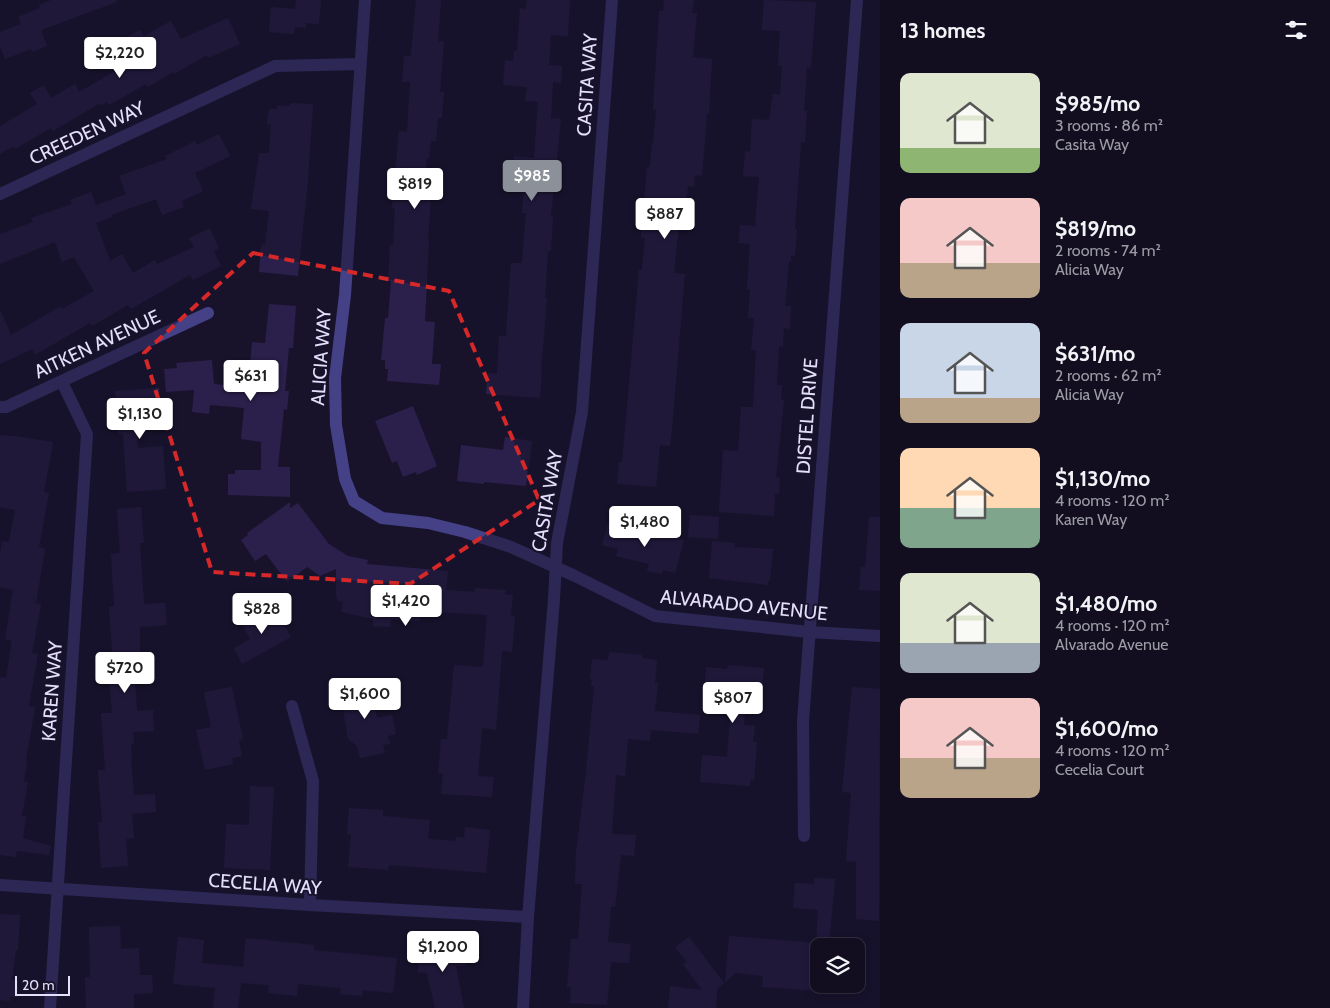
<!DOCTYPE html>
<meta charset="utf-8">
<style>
:root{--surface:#120e20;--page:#1b1729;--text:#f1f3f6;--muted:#9c9ca5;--line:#312e3e;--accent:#8c9099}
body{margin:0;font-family:Cabin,sans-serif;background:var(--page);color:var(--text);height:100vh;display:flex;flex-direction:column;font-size:19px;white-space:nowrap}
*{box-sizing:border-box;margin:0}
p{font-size:16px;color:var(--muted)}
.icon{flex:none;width:28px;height:28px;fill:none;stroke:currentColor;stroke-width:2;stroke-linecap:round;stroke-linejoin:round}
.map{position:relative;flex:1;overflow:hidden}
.sheet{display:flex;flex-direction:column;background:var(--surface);width:450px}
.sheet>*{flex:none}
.buttons{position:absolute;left:810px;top:938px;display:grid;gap:10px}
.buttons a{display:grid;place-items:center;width:55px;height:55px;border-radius:10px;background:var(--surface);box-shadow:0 2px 8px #0003,0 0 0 1px var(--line);font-size:25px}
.scale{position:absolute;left:15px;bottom:12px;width:55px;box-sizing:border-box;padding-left:5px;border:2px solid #e3dffd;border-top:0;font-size:14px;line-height:18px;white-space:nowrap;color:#e3dffd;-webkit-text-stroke:4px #18132b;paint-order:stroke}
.price{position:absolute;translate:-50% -42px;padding:0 11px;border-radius:5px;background:#fff;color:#222;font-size:16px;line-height:32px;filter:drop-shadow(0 1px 2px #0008)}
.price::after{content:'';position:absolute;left:50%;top:30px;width:15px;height:11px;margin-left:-8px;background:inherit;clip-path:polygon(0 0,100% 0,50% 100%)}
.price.on{background:var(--accent);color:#fff}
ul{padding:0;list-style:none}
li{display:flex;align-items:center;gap:15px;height:125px;padding:0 20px}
li span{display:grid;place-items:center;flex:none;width:140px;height:100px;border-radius:10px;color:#555}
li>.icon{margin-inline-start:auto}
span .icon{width:60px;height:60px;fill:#fffc;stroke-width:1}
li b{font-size:21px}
h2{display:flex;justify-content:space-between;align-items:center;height:60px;padding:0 20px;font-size:21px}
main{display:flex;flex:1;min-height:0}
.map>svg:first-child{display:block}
.building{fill:#2a204b}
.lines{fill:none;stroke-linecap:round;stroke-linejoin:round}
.minor{stroke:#454187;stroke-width:12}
.marked{fill:none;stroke:#d62828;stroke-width:4;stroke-dasharray:10 6;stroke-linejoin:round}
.labels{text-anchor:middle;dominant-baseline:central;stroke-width:4;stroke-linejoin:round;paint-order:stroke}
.street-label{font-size:19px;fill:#e3dffd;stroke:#18132b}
</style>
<main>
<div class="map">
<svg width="880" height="1008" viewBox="0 0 880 1008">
<rect width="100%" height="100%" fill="#18132b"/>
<!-- building -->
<path class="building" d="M51,0H116L117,2L41,30L47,46L32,52L31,49L5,59L0,47V32L21,24L18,17L40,8L39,5Z
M296,0H321L319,24L306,23V28L295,27L294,34L269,32L271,7L295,9Z
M416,0H441L438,41L444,42L440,92H444L442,118H438L436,141H431L429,158H427L424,187H432L428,240H429L425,321L435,322L432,364H441L439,385L387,381L388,369H385V360H381L385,318H388L391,281H388L390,245H393L395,208H392L399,131L407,132L410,82H402L404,56H411Z
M527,0H570L568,36L551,35L549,65L562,66L561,83L553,82L551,118L561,119L551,216H553L551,251H548L545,298H547L541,371H542L540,398L486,394L488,373L497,374L499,336H506L511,263H522L526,213H522L525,177L513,176L514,156L534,158L538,102L525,101L527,87L503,85L505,60L513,61L514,51H517L520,8L526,9Z
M664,0H694L692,13H697L693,57L712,59L709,114H707L702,176L695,175L694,187L688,186L684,226L679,225L674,273L685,274L672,428L670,446L660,445L656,487L617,484L619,462L622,463L639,270H642L645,238L641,237L647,167H650L652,143H653L656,110H653L659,11H663Z
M764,0L816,2L811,68L807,67L804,111H807L805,143L801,142L795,229H797L795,256L791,255V261H789L785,306H791L790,329L784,328L783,347L779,346L777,385H782L781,400H784L776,477L780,478L779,494H775L774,516L719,512L723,450L738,451L741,407H753L756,350H751L754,318H748L750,289H747L750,244L739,243L740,225L755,226L759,177L743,176L745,151L750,152L752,119L769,120L773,94L780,95L782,66H778L780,31L762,30Z
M228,18L240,44L208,58L207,55L174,74L173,72L148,87L146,84L109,105L107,102L101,105L100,103L53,131L51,128L15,149L14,146L0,154V126L37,104L30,93L44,85L51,98L75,84L79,92L133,61L121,40L140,30L144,36L171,21L181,39Z
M291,103L313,104L308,180L298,276L259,272L261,244L265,245L269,211L251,209L259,153H269L271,125L267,124L269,109H277V106H289Z
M219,134L230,156L195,173L203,191L182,201L184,207L162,215L156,199L111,215L112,217L96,223L110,261L122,254L133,273L155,260L157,264L194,247L189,238L210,228L219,249L214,251L221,266L193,280L190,275L131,309L128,305L92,326L90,323L35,355L32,349L0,364V310L11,335L61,306L62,309L94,291L74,257L62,262L55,242L0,264V234L33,222L31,218L72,204L70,200L91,192L96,205L126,194L119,176L167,159L165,156L195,141L197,145Z
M269,304L296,306L293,348H289L285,391H289L287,410L284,409L278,467H290V497L228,495V474H235V470H261V442L241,439L244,408L210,405L209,414L192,412L194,390L166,392L164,369L177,368L176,363L212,360L214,384L248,387L252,342L265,343Z
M159,388L161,417L136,420L138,448L163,446L166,489L127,492L123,434H118L115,391Z
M413,406L437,466L417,475L416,472L403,477L397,461L392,463L375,421Z
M0,435L14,436L53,442L44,492L49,493L39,547L45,549L36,603L41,604L32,653L38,654L29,706L35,707L26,761H27L24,782H28L22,816H26L23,838L51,846L49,855L17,851L16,857L0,855V677L6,678L12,641L5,639L13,590L0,587V555L2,541L9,542L15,510L0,507Z
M505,437L532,441L526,486L484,482V484L457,481L461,445L503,450Z
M290,502V508L298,503L329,544L348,556L368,560L367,564L448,571L446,590L475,592V588L506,590L505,594L513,595L511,615L515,616L512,652L502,651L496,730L482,728L478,776L494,777L492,797L441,794L443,773H438L441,739H447L454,665L483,667L487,615L421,611L420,621L391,619L390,627L373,626V619L341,612L343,602L338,601L336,595V569L320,576L307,567L287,582L266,554L255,561L241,540L248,535L247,533Z
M141,507L144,543H140L144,604L165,603L167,625L140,627V652L133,653L137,711L153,710L154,731L133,732L134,744L131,745L132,759H131L134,795L155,794L156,812L132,814L134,838L126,839L128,866L101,868L98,822H102L98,770H105L101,713H112L108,662L113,661L109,607L114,606L111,554L120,553L117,509Z
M690,515L719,517L718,539L688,537Z
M869,517H880V591L859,590L861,566L865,567Z
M608,523L656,536L657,533L684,540L675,573L663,570L662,574L647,571L649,564L616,556L618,549L602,545Z
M712,541L735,543L734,547L773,549L770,581H768V585L709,578Z
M275,607L291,637L242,664L234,648L250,639L242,624Z
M609,652L642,655V658L657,660L655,683H658L655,711L700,715L698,734L651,730L650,741L628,739L625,776L616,775L612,834L636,835L634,856L621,855L615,907H611L608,942L631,944L629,963L611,962L607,1005L570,1003L571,987H567L571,939H578L582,884H575L576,852L586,773L594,686H591L592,679H590L592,659L608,660Z
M728,665L764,668L761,696L746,695L744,725L755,726L753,742H757L754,781L750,780V786L700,782L702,755L727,757L731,710L703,708L706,667L727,669Z
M369,680L377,718L392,715L396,734L388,736L390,744L383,745L385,753L360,758L357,746L348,739L339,686Z
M232,687L243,739L239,740L242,756L232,758L233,764L205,770L196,730L211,727L204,692Z
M852,687L880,689L879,921L856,919V862L846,861L851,793L842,792Z
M250,786L274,787L270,870L224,868L226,824L249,825Z
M349,808L383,810V816L430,820L428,839L455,841L456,837L464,838L465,827L490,830L486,873L389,865L388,870L348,867L351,835L347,834Z
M814,878L835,879L829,946H819V991L762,987L763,976L736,973L725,982L729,936L816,943L818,910L793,908L795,883L814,884Z
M0,914L20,915L18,950H16L12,980L18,981L17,997H10V1001L0,1000Z
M120,926L121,949L139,948L140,975H152L153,993L134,994V1008H86L85,977H90L89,927Z
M178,937L204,940L202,963L243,967L246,938L314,945V950L397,958L393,993L363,990L362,996L340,994L341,988L298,984L297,996L268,993L269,985L241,983L238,1008H213L215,988L173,984Z
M689,937L724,983L717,989L716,1008H668L670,986L702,990L683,964L687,962L675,947Z
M420,943L467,947L465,966H456L464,1008H435L427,973L418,972Z"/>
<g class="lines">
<!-- minor -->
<path class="minor" d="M365,0L345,295L335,378L336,425L345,479L354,501L382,518L428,523L465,532L511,547L575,576L655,616L809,632L880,636
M0,194L275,66L361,64
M0,407H6L208,313
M292,706L313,781L310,905
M804,836L803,721L857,0
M0,885L310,905L528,917
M50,1008L87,434L62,382
M523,1008L528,917L554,599L557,543L582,412L612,0"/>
</g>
<!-- marked area -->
<path d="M0 0H880V1008H0ZM253,253L449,291L539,500L410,584L212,572L144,353Z" fill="#18132b" fill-opacity=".55" fill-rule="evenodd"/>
<path class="marked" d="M253,253L449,291L539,500L410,584L212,572L144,353Z"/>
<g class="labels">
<!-- street labels -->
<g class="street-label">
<text transform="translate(587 85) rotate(-86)">CASITA WAY</text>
<text transform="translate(87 133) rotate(-25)">CREEDEN WAY</text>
<text transform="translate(97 344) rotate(-25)">AITKEN AVENUE</text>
<text transform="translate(321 357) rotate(-86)">ALICIA WAY</text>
<text transform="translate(807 416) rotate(-86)">DISTEL DRIVE</text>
<text transform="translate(547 501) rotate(-80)">CASITA WAY</text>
<text transform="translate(744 605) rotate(6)">ALVARADO AVENUE</text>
<text transform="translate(52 691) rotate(-86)">KAREN WAY</text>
<text transform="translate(265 884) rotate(4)">CECELIA WAY</text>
</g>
</g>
</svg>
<div class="buttons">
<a><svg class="icon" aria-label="layers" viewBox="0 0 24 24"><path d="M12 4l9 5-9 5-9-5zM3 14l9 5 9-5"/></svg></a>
</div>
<div class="scale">20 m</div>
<b class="price" style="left:120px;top:79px">$2,220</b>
<b class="price on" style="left:532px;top:202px">$985</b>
<b class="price" style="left:415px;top:210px">$819</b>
<b class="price" style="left:665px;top:240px">$887</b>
<b class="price" style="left:251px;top:402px">$631</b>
<b class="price" style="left:140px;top:440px">$1,130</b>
<b class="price" style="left:645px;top:548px">$1,480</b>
<b class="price" style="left:406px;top:627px">$1,420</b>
<b class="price" style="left:262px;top:635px">$828</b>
<b class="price" style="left:125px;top:694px">$720</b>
<b class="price" style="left:365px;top:720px">$1,600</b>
<b class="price" style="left:733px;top:724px">$807</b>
<b class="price" style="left:443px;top:973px">$1,200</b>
</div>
<section class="sheet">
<h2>13 homes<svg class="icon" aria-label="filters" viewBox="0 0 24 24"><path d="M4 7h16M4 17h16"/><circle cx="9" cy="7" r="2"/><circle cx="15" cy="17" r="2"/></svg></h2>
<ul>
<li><span style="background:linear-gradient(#dfe7d0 75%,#8fb573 0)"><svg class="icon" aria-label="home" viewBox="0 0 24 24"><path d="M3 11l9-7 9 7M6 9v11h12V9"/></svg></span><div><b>$985/mo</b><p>3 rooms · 86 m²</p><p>Casita Way</p></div></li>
<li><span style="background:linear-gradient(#f6c9c9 65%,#b9a48a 0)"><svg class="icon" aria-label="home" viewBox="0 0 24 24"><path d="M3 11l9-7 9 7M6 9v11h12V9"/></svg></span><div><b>$819/mo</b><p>2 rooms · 74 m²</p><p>Alicia Way</p></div></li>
<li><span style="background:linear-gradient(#c9d6e8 75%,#b9a48a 0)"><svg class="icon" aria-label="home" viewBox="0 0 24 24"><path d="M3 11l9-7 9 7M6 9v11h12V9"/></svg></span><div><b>$631/mo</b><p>2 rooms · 62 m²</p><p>Alicia Way</p></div></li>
<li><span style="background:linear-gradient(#ffd9b3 60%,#7fa58c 0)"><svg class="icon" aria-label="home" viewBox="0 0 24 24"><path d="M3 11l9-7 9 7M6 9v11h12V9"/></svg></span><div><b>$1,130/mo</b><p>4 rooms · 120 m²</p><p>Karen Way</p></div></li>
<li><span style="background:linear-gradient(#dfe7d0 70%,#9aa5b1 0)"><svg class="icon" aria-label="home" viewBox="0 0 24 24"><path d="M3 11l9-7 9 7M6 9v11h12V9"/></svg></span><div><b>$1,480/mo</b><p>4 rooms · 120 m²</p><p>Alvarado Avenue</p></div></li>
<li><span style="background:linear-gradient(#f6c9c9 60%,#b9a48a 0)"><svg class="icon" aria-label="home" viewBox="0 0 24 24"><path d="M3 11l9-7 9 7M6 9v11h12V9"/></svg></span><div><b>$1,600/mo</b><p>4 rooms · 120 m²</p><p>Cecelia Court</p></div></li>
</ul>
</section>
</main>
